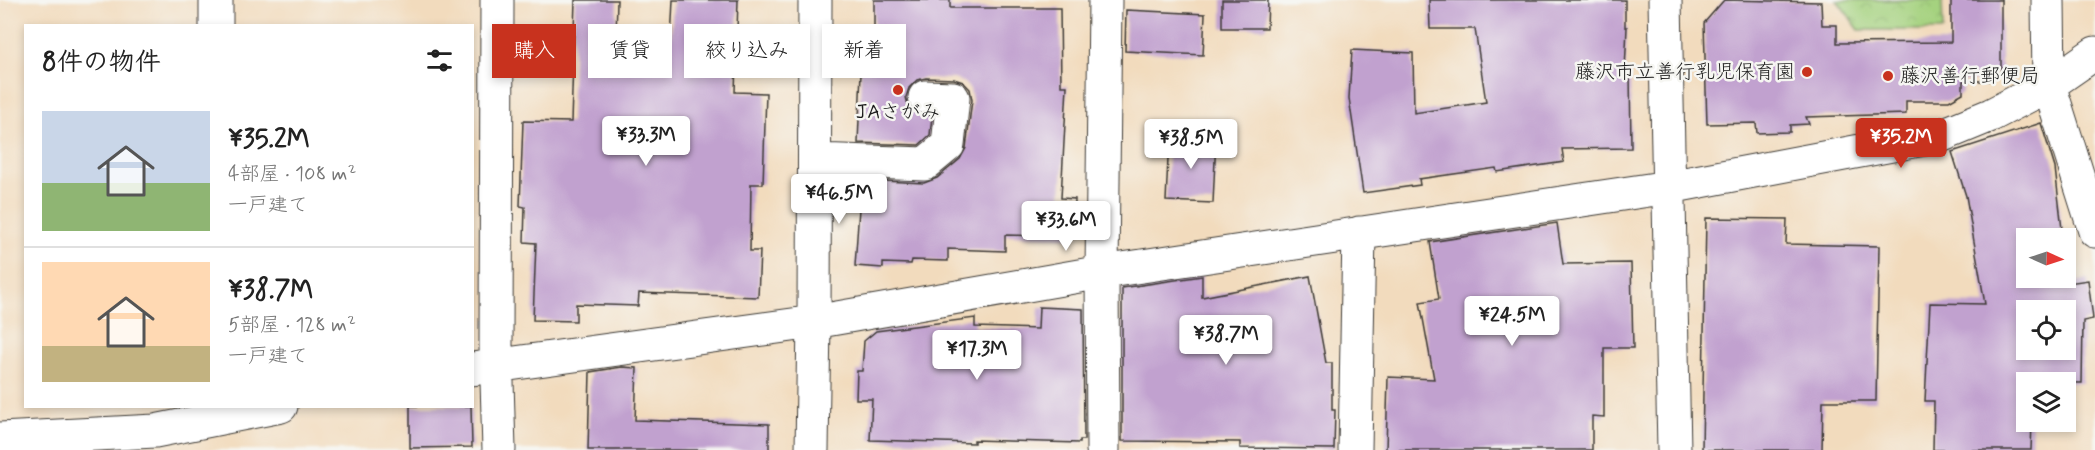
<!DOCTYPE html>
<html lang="ja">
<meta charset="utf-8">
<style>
:root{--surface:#fff;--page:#f6f6f6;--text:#222;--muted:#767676;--line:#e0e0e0;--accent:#c8321e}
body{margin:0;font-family:Mynerve,"Klee One",sans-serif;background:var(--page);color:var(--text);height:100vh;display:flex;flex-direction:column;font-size:22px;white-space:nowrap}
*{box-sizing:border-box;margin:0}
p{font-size:20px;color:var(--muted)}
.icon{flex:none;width:33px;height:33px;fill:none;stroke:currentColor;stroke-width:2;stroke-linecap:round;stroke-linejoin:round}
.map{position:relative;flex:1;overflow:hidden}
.sheet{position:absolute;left:24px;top:24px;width:450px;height:384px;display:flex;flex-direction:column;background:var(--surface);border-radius:0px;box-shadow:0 3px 9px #0003}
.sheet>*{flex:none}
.guide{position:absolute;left:492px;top:24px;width:570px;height:54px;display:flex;gap:12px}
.needle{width:39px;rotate:93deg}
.buttons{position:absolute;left:2016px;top:228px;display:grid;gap:12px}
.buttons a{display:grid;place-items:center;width:60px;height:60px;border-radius:0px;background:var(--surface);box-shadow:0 3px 9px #0003;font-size:30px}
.price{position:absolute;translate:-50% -51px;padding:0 14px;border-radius:6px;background:#fff;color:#222;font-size:20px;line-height:39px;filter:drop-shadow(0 2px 3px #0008)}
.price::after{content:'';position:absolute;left:50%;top:36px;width:18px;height:14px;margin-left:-9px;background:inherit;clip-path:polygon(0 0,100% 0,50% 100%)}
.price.current{background:var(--accent);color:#fff}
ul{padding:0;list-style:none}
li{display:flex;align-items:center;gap:18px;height:150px;padding:0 18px}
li+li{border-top:2px solid var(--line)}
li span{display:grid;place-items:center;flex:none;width:168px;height:120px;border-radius:0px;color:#555}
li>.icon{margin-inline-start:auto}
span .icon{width:72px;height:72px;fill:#fffc;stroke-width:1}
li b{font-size:26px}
h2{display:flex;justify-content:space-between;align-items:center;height:72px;padding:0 18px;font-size:26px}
.tag{padding:0 21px;border-radius:0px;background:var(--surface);box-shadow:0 3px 9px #0003;font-size:21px;line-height:54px}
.tag.current{background:var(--accent);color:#fff}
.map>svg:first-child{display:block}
.park{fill:url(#park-crowns);stroke:#60774e;stroke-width:1.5}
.building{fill:#c1a1cf;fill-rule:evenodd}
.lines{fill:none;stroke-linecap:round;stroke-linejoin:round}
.minor-casing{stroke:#3c3934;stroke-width:35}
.minor{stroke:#fff;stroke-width:33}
.poi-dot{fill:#c8321e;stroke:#f6f6f2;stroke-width:2}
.labels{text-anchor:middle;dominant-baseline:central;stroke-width:5;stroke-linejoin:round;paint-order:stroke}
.poi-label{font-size:20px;fill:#1c1c1c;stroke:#f6f6f2;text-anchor:end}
</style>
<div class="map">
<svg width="2095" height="450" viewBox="0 0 2095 450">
<defs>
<pattern id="park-crowns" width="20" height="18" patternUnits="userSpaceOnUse" patternTransform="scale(1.5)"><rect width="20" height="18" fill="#a5d27f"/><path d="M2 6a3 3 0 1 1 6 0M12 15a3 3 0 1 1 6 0" fill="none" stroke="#8db46d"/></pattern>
</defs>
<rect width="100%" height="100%" fill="#f6f6f2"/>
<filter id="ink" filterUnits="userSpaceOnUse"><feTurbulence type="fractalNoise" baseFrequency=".0167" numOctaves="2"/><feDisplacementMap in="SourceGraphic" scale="12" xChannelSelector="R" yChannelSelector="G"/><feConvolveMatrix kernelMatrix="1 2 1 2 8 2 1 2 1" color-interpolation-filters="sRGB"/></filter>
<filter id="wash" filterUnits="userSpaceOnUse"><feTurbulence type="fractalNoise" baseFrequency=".008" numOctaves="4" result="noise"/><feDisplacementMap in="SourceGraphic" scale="24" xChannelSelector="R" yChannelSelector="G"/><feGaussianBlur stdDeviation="1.35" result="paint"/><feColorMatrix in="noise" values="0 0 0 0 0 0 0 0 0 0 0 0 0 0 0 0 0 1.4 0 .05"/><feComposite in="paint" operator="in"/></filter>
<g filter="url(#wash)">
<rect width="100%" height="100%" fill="#f2dbbd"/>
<!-- park -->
<path class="park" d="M1837,0H1942L1943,30H1859Z"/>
<g id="blocks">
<!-- building -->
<path class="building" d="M575,0H617L616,39L671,40L673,0H738L735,92L766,93L763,184H751L750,251H760L758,297L639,293L638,306L576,304V321L533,320L536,243L524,242L525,207L520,206L523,121L571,122Z
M874,0H950V8H1060L1061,86H1067L1061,198L1075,199L1074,237L1005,235V251L948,249V261L912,260L911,264L883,263V268L855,266L861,180L924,183L937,178L960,159L966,148L972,100L970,89L963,82L954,79L926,78L917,80L909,88L906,97L908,105L916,113L932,116L930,135L919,145L858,143L862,49H874Z
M1222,0H1268L1267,28H1222Z
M1429,0H1625V27H1627L1625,71H1630L1631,148L1562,149L1564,162L1497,172L1496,168L1419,179L1420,185L1363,193L1349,98L1352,50L1413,53L1414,113L1486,102L1475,29H1430Z
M1724,0L1821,2L1822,25H1837V43L1951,42V0H2001V73H1989V81H1963V93L1949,101H1906V114L1806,117L1809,124L1790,125V132L1757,133L1756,123L1707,124L1704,23Z
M1126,10L1205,14L1203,55L1125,51Z
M2041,123L2055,168L2063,238H2026V278H2066V262L2068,283L2088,280L2093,319L2083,321L2082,383L2026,382V422H2032L2031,450H1933L1934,401H1925L1930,303L1985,304L1966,196L1952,152ZM2026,310H2066V350H2026Z
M1169,137L1216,138L1213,203L1166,201Z
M1706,218L1787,219L1786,244L1879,246L1876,401H1823L1822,450H1702Z
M1557,223L1563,264L1631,263L1633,348H1604V417L1592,416V450H1386L1388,377L1434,379L1420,302L1439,299L1430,242Z
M1202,276V297L1310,276L1326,363H1332V410H1335L1334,449L1240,448V442L1122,441V288Z
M1039,307L1083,309L1084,440H1080V443L974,440V443L870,440L872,399H856L857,371H862L864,341L876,331L975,318V327L1038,329Z
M622,367L637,368L635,420L769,424V450H588L590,372Z
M410,406H471L472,447L410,448Z"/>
</g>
</g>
<g filter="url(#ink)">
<use href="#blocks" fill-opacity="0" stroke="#3c3934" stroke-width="1.5"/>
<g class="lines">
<!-- minor casing -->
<g class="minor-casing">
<path id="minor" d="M497,0L496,347L499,450
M1665,0L1674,450
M2048,0L2049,85L2095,231
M216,26V0
M815,160L925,164L948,145L953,98L925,97
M472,369L814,322L1102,272L1669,187L1940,136L1991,115L2049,85L2095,53
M0,439L155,431L281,406
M812,450L814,322L815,0
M1103,450L1102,272L1105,0
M1355,450L1359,233"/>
</g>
<!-- minor -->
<use href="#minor" class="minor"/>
</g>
</g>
<!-- markers -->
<g class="poi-dot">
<circle cx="1807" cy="72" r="6"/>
<circle cx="1888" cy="76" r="6"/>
<circle cx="898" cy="90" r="6"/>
</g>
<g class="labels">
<!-- poi labels -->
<g class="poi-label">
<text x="1795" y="72">藤沢市立善行乳児保育園</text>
<text x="1900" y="76" text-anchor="start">藤沢善行郵便局</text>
<text x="898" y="112" text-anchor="middle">JAさがみ</text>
</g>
</g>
</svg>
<div class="buttons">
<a><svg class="needle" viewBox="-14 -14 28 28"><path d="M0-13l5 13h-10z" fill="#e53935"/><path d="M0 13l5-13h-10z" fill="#767676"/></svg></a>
<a><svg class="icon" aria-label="locate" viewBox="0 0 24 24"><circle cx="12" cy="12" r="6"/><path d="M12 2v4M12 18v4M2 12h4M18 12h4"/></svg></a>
<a><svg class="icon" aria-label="layers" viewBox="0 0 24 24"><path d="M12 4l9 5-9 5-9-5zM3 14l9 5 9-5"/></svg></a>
</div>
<b class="price" style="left:646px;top:167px">¥33.3M</b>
<b class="price current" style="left:1901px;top:169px">¥35.2M</b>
<b class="price" style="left:1191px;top:170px">¥38.5M</b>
<b class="price" style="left:839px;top:225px">¥46.5M</b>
<b class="price" style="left:1066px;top:252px">¥33.6M</b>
<b class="price" style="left:1512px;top:347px">¥24.5M</b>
<b class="price" style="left:1226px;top:366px">¥38.7M</b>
<b class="price" style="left:977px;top:381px">¥17.3M</b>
<div class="guide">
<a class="tag current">購入</a>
<a class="tag">賃貸</a>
<a class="tag">絞り込み</a>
<a class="tag">新着</a>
</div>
<section class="sheet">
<h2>8件の物件<svg class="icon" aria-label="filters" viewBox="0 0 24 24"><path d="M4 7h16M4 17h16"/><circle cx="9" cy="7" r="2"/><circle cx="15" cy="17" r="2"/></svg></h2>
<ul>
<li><span style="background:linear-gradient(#c9d6e8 60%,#8fb573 0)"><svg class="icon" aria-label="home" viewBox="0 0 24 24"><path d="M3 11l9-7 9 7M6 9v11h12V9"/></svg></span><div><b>¥35.2M</b><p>4部屋 · 108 m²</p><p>一戸建て</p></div></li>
<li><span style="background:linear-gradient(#ffd9b3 70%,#c2b280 0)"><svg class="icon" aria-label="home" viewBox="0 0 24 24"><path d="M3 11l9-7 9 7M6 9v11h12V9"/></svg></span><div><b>¥38.7M</b><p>5部屋 · 128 m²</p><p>一戸建て</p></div></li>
</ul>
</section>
</div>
